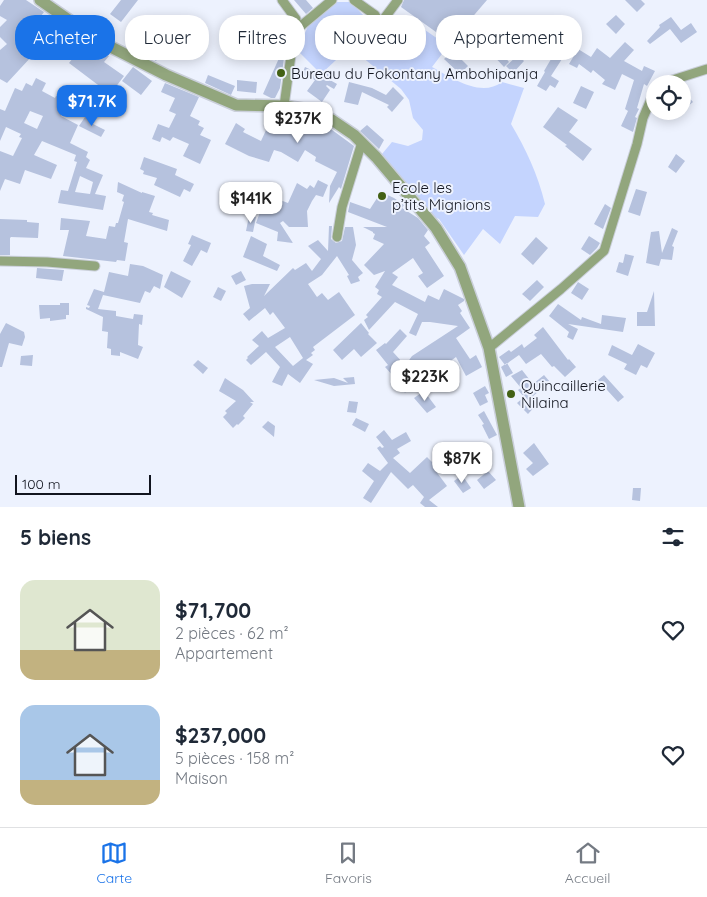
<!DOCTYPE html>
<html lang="fr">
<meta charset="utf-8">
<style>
:root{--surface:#fff;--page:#f2f2f3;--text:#1f2937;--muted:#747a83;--line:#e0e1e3;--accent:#1a73e8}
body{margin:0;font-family:Quicksand,sans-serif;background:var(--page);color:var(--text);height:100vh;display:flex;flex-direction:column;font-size:19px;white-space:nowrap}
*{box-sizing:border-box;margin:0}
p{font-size:16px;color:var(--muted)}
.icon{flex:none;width:28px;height:28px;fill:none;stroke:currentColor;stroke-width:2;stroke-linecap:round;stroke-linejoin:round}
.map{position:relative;height:507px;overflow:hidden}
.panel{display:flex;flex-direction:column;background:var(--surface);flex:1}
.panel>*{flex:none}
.banner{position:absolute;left:15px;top:15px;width:678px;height:45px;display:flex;gap:10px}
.fabs{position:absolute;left:646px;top:75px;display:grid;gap:10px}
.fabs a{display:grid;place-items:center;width:45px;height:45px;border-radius:50%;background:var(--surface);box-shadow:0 2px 12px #0003;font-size:25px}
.scale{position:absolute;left:15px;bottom:12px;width:136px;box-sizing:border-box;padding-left:5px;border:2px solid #12151f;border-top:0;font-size:14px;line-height:18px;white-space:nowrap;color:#12151f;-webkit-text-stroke:4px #edf2fe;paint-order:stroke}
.price{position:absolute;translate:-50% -42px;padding:0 11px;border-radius:10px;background:#fff;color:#222;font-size:16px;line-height:32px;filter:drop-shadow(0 1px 2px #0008)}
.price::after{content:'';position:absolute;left:50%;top:30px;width:15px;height:11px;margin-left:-8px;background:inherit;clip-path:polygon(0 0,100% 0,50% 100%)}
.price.selected{background:var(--accent);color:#fff}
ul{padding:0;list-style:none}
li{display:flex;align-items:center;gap:15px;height:125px;padding:0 20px}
li span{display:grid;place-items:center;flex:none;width:140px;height:100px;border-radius:15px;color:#555}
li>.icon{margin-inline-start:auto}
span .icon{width:60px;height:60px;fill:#fffc;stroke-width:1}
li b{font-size:21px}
h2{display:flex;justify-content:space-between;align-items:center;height:60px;padding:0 20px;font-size:21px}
.chip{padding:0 18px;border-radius:20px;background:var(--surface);box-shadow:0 2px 12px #0003;font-size:18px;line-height:45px}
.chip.selected{background:var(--accent);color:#fff}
.tab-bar{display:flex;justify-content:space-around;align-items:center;height:70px;border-top:1px solid var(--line);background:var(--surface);font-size:14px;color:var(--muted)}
.tab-bar a{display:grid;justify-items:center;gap:2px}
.tab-bar .selected{color:var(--accent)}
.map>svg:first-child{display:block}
.green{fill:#c4d4fe}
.building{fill:#b6c2de;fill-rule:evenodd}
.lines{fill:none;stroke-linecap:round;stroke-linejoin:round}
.minor-casing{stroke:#cacfda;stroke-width:11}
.tertiary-casing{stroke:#cacfda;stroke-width:14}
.minor{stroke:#92a67d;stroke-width:9}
.tertiary{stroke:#92a67d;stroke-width:11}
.poi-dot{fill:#436114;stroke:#edf2fe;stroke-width:2}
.labels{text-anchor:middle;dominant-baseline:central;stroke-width:4;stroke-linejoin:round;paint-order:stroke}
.poi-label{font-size:15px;fill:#12151f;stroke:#edf2fe;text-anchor:start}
</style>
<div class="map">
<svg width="707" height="507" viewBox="0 0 707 507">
<rect width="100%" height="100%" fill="#edf2fe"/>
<!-- green -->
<path class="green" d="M334,2H351L377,30L391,19L398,23L405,16L448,46L432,67C452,78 481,98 502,82L524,88L511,124C526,149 538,175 545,204L538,217L515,216L500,244L483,229L464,255L439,219L434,217L382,154L392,142L408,146L422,140L423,130L413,118L409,100L401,89L350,47L321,74L297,50L310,22Z"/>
<!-- building -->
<path class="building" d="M4,0H26L44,12L41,16L54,24L56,22L109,56L104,62L124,76L112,92L118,98L111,106L104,101L110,94L69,63L73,58L56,47L54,52L43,47L45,42L7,83L0,79V50L7,44L0,37V27L7,20L0,16V6Z
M121,0H138L121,22L110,14Z
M294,0H306L313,8L306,14Z
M404,0H487L457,35L463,39L457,47L401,7Z
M625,0H641L645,4L637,12Z
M159,15L169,23L164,29L154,21Z
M616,15L625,24L616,34L606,24Z
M671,17L681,30L691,23L697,32L681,43L670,29L650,44L647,41L660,27L659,25Z
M535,24L546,33L541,39L539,37L529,48L521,41Z
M161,30L172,37L156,61L146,54Z
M625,42L634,50L624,61L642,71L644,66L655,71L647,86L644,84L637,108L639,109L635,117L637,118L633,132L621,126L628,111L625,109L634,80L622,74L615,90L602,84L605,80L593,70L591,73L579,64L577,68L569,64L578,49L591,57L597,48L610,58Z
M497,48L509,62L504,67L491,53Z
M453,51L468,66L460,74L444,59Z
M554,54L562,59L551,76L559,81L555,88L550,85L546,91L537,86L545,72L544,71Z
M518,55L524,61L513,73L506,66Z
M280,56L284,58L280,88L275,98H271L263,94Z
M133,67L152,81L141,95L122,81Z
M305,67L324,76L327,72L333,76L330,80L337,84L334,89L327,85L326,86L330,90L322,102L307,91L315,80L302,74Z
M208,75L235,86L231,95L205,83Z
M36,78L46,83L42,91L55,98L56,96L59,97L61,93L71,99L61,116L78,125L70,143L88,152L86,157L90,160L86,168L103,175L95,194L106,196L103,210L58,203L61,190L68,191L77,162L74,161L76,155L42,141L34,155L57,165L51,179L25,170L20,184L5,179L0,191V151L13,156L22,138L19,137L21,134L6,127L0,141V109L5,111L15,88L22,91L26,83L32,86ZM30,111L43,116L37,129L24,123ZM80,176L93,182L90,194L75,192Z
M237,80L257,82L256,93L237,91Z
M349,82L372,88L386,95L393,87L404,98L392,112L387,107L389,105L362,92L358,105L344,102Z
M165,83L199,97L190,116L200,121L198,125L204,128L200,135L211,140L200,164L183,156L189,144L173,137L170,141L162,137L160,142L152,139L158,124L169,128L176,114L169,111L175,98L161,92Z
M581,86L594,92L586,109L573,103Z
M682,90L693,102L682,111Z
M558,107L578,120L569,132L592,149L583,161L565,146L567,145L543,127Z
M274,113L291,115L298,118L299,116L306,117L317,121L328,127L354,146L341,189L339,187L329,203L330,186L337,172L315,161L316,157L305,150L298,162L281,152L274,150L269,162L249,156L225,144L236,123L245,129L243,132L261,141Z
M85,117L92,121L91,123L105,130L101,137L79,126Z
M367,125L384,140L379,149L360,131Z
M676,154L685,161L676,173L668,167Z
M144,157L177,169L175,175L194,184L190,192L184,189L180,197L154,185L157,178L143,174L144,171L140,169Z
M318,180L328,185L323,197L316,195L312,201L307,211L308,227H289L283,221L280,223L293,243L277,241L278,232L256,223L263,204L259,203L260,201L245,197L246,192L241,190L244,182L275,192L272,197L288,203L297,183L307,189L310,185L314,188Z
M118,182L142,193V192L155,196L149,212L153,213L152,215L169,220L167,231L128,219L124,242L128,243L125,261L117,260L116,262L63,256L69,230H60L61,218L90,221L86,236L106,239L109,226L115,227L116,223H118L124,202L122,201L124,195L117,192Z
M636,189L647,192L640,216L628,212Z
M381,192L394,198L404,205L402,208L418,218L428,230L424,236L430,243L425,247L444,276L427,288L418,276L423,273L413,258L392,273L398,277L392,285L425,302L428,295L439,300L444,289L464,299V301L458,305L462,311L460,313L470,328L456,338L470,359L476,355L482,367L466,376L456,357L436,372L446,382L441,387L435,380L404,393L418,379L405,370L395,378L385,367L388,365L376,350L385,343L386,344L400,329L407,336L393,352L403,363L405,361L407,363L412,356L458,326L430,322H422L416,336L409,333L418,314L395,302L369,330L364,320L368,317L366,315L382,297L377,294L379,290L375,287L385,271L374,275L364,265L384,244L373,239L375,234L373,233V232L363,227H387L348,212L350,202L370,209Z
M605,204L611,208L603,229L594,224Z
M249,216L256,217L253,232L246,231Z
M0,219L27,220V222L39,223L38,238L11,237L10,238V255H0Z
M329,226H332L331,239L336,243L342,241L345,227H353L356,245L352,260L363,273L358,277L360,281L351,284L347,276L349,275L337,256L322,275L308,284L317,297L322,293L328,300L339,292L355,315L313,347L315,350L311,353L313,355L306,360L313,364L300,383L288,374L282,386L272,382L280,367L266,352L251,365L246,360L248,358L247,357L259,346L252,340L262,331L268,338L285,328L273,312L270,315L265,308L249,321L243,314L250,308L244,286L252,284H270L264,296L293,268L295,270L306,263L312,271L321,259L308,246L318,240L328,251ZM290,337L303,358L293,366L275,347Z
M672,228L678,231L672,246L674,247L672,260L661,259L659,266L646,263L651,232L659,231L662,253Z
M192,235L211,243L207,253L201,250L192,266L183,261L191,245L188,244Z
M251,236L267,244L263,256L280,265L277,271L243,257Z
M589,236L600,243L597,248L590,255L581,249Z
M536,237L548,248L533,265L521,254Z
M625,254L634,256L628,276L616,272L619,262L623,263Z
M130,264L143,266L163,275L160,289L154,286L150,293L145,291L140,303L103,295L98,309L116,311V316L133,319L134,314L143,315L142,325L139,324L138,345L143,347L138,359L120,352V356L111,355V349L107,348L108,332L102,331L103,317L86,309V307L89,308L90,306L87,305L94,289L104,292L109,272L128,276Z
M37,268L64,270L62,281L36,278Z
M171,271L191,281L182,298L164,287Z
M241,271L246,280L236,285L231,276Z
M537,280L544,287L530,301L522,294Z
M578,282L589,289L582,300L571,293Z
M218,287L226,291L221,301L213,297Z
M654,291L655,326H637V312H647Z
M60,303H69V315H66V319L50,321V318L40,319L39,305H60Z
M558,304L581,320L582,317L601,324L602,315L626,318L623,332L568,324L578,329L573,340L567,337L569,332L549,316Z
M6,323L24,332L25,337L22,346L9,343L2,367H0V334Z
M361,323L369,333L368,334L377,343L361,357L354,349L342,360L333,350Z
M543,327L568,360L569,359L576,367L565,377L554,366L552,367L541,354L526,364L519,355L505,365L499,357L509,350L511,352L522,344L524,348L537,338L534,335Z
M638,344L655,353L647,368L641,365L636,375L624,369L627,364L608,355L612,345L632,355Z
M33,355L32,366L20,365L21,356Z
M198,360L208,368L203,374L193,365Z
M507,363L513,373L506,377L501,367Z
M522,370L533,384L544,375L550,382L532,397L538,403L528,414L517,403L524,397L518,390L521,388L511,376Z
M604,375L624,397L618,402L598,380Z
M354,377L355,384L334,386L314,380L334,378L348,383L343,378Z
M225,378L243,390L254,402H250L253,404L243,416L245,418L238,425L237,424L233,428L223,417L227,413L225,411L236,401L219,391Z
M485,386L489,393L485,395L488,402L480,406L473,393Z
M424,391L436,407L427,413L414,398Z
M349,401L358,402L356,413L347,412Z
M484,411L497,435L489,439L482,425L484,424L478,415Z
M356,418L369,424L365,432L352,425Z
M268,421L275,426L274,437L262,427Z
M384,430L392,440L406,432L411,441L397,449L400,453L393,458L410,473L427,457L432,462L443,455L447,461L435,470L447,486L429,500L438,507H425L420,503L424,497L413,485L408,489L391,472L371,503L363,498L374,481L362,471L368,463L380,471L388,463L377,448L380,446L382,448L384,447L376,437Z
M534,443L549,464L533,476L526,469L533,463L523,453Z
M464,451L473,461L466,467L458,457Z
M488,471L496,480L484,489L477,480Z
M462,475L471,488L463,493L454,481Z
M633,488H641L640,501L632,500Z"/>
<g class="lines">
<!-- minor casing -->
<g class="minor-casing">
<path id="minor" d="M282,0L296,19L284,106
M354,0L375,15L380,24L398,0
M296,30L332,0
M660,84L707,69
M337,237L342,207L362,142
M0,261L47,262L95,266
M489,348L561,289L604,251L637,144L643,118L655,90"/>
</g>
<!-- tertiary casing -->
<g class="tertiary-casing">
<path id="tertiary" d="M40,0L99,41L166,75L236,105L284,106L309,110L332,120L354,135L376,157L436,228L460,267L489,348L519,507"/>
</g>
<!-- minor -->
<use href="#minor" class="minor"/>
<!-- tertiary -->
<use href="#tertiary" class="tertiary"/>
</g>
<!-- markers -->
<g class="poi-dot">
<circle cx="281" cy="73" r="5"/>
<circle cx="382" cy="196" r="5"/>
<circle cx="511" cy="394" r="5"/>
</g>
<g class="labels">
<!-- poi labels -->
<g class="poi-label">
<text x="291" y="73">Bureau du Fokontany Ambohipanja</text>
<text x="392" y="187">Ecole les<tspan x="392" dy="17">p’tits Mignions</tspan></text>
<text x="521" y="385">Quincaillerie<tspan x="521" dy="17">Nilaina</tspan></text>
</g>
</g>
</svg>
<div class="fabs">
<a><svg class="icon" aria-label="locate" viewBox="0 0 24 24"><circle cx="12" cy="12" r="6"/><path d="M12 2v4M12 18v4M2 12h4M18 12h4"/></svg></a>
</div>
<div class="scale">100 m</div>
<b class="price selected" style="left:92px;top:127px">$71.7K</b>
<b class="price" style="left:298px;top:144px">$237K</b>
<b class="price" style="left:251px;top:224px">$141K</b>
<b class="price" style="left:425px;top:402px">$223K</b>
<b class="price" style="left:462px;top:484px">$87K</b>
<div class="banner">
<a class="chip selected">Acheter</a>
<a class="chip">Louer</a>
<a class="chip">Filtres</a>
<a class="chip">Nouveau</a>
<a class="chip">Appartement</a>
</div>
</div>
<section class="panel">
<h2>5 biens<svg class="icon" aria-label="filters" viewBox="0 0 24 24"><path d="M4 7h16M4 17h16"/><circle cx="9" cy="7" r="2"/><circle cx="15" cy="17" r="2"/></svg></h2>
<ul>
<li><span style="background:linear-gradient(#dfe7d0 70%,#c2b280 0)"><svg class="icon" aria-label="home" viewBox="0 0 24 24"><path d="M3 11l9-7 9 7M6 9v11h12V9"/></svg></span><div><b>$71,700</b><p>2 pièces · 62 m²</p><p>Appartement</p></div><svg class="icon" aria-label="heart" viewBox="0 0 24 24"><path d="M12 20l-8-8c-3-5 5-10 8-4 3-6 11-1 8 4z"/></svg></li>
<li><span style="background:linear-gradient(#a9c7e8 75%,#c2b280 0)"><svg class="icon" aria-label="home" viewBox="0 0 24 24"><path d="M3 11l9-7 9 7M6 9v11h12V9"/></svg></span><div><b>$237,000</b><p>5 pièces · 158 m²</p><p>Maison</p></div><svg class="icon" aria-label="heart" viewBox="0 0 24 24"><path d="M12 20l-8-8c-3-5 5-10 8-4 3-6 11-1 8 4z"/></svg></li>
</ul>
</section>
<nav class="tab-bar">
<a class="selected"><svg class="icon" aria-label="map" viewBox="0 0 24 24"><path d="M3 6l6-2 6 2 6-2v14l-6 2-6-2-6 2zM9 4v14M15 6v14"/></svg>Carte</a>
<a><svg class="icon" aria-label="saved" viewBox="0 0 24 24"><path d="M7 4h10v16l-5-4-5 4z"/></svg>Favoris</a>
<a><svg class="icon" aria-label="home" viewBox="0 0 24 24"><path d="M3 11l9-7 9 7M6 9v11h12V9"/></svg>Accueil</a>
</nav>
